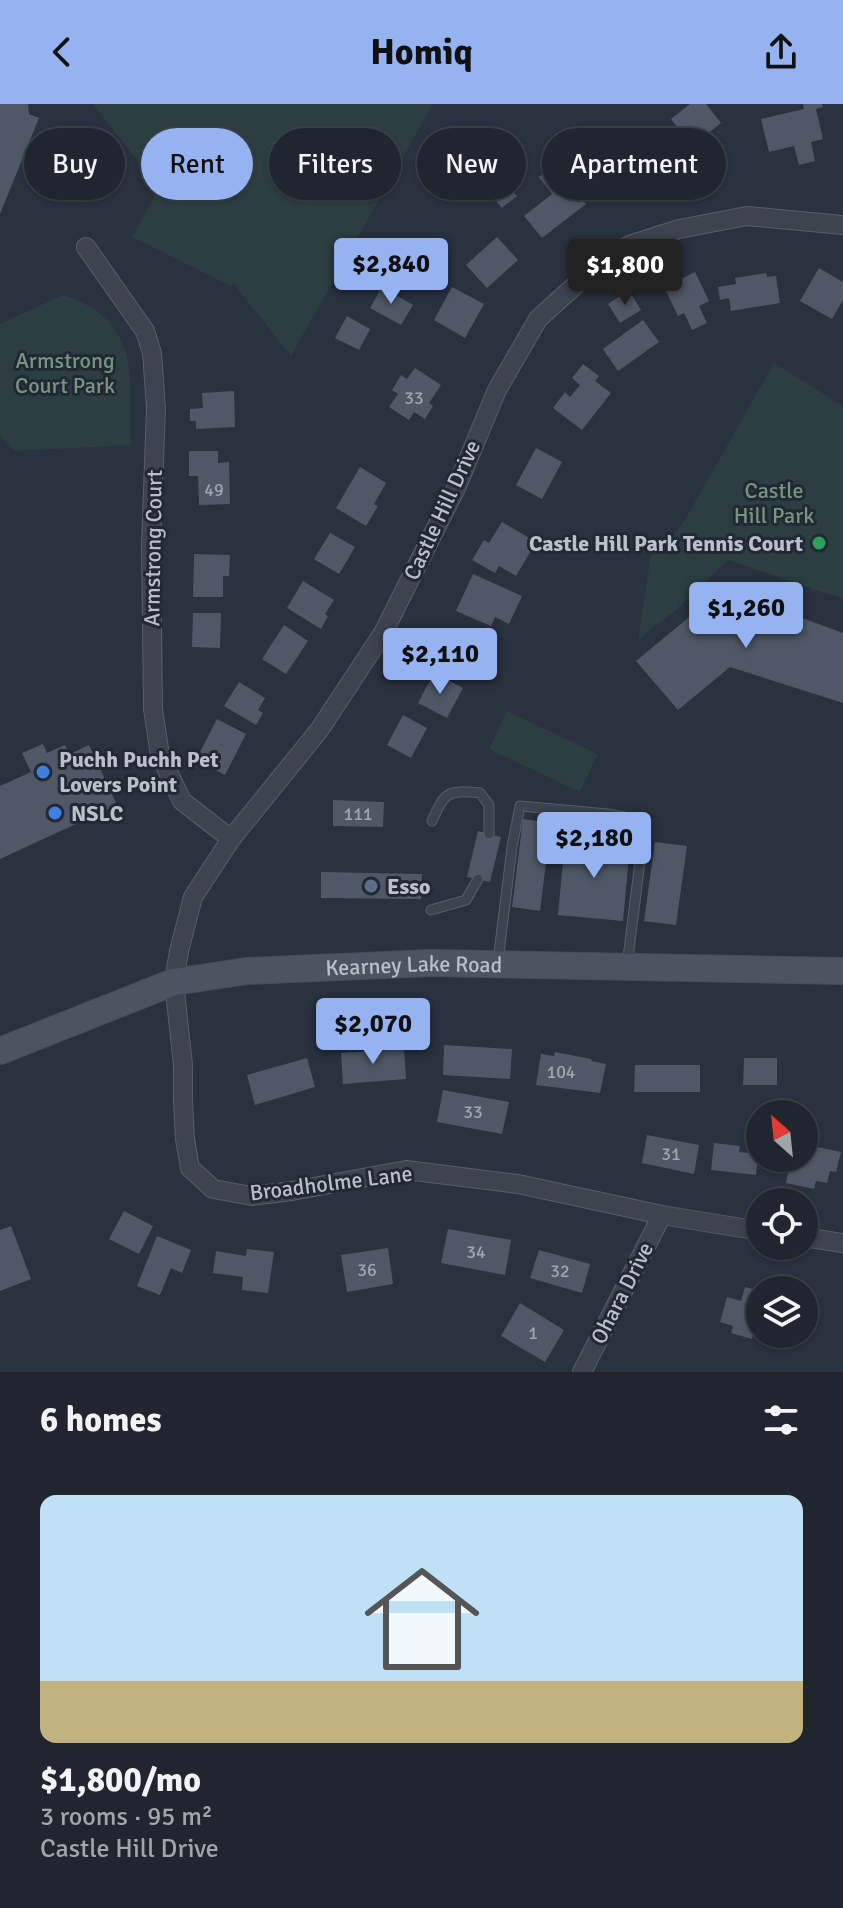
<!DOCTYPE html>
<meta charset="utf-8">
<style>
:root{--surface:#20252f;--page:#2d313b;--text:#f1f3f6;--muted:#a2a5aa;--line:#3d424b;--accent:#95b2f1}
body{margin:0;font-family:Signika,sans-serif;background:var(--page);color:var(--text);height:100vh;display:flex;flex-direction:column;font-size:30px;white-space:nowrap}
*{box-sizing:border-box;margin:0}
p{font-size:26px;color:var(--muted)}
.icon{flex:none;width:44px;height:44px;fill:none;stroke:currentColor;stroke-width:2;stroke-linecap:round;stroke-linejoin:round}
.map{position:relative;height:1268px;overflow:hidden}
.sheet{display:flex;flex-direction:column;background:var(--surface);flex:1}
.sheet>*{flex:none}
.guide{position:absolute;left:24px;top:24px;width:796px;height:72px;display:flex;gap:16px}
.needle{width:52px;rotate:333deg}
.controls{position:absolute;left:746px;top:996px;display:grid;gap:16px}
.controls a{display:grid;place-items:center;width:72px;height:72px;border-radius:50%;background:var(--surface);box-shadow:0 2px 6px #0004,0 0 0 2px var(--line);font-size:40px}
.price{position:absolute;translate:-50% -68px;padding:0 18px;border-radius:8px;background:var(--accent);color:#111;font-size:26px;line-height:52px;filter:drop-shadow(0 2px 4px #0008)}
.price::after{content:'';position:absolute;left:50%;top:48px;width:24px;height:18px;margin-left:-12px;background:inherit;clip-path:polygon(0 0,100% 0,50% 100%)}
.price.current{background:#222;color:#fff}
ul{padding:0;list-style:none}
li{display:grid;align-content:center;gap:16px;height:424px;padding:0 40px}
li+li{border-top:2px solid var(--line)}
li span{display:grid;place-items:center;height:248px;border-radius:16px;color:#555}
li>.icon{margin-inline-start:auto}
span .icon{width:144px;height:144px;fill:#fffc;stroke-width:1}
li b{font-size:34px}
h2{display:flex;justify-content:space-between;align-items:center;height:96px;padding:0 40px;font-size:34px}
.tag{padding:0 28px;border-radius:36px;background:var(--surface);box-shadow:0 2px 6px #0004,0 0 0 2px var(--line);font-size:28px;line-height:72px}
.tag.current{background:var(--accent);color:#111}
header{display:flex;justify-content:space-between;align-items:center;height:104px;padding:0 40px;background:var(--accent);color:#111;font-size:36px;font-weight:700}
.map>svg:first-child{display:block}
.green{fill:#2c3e41}
.building{fill:#505867}
.lines{fill:none;stroke-linecap:round;stroke-linejoin:round}
.lane-casing{stroke:#585f69;stroke-width:11}
.street-casing{stroke:#585f69;stroke-width:20}
.secondary-casing{stroke:#474d58;stroke-width:28}
.lane{stroke:#3d444f;stroke-width:9}
.street{stroke:#3d444f;stroke-width:18}
.secondary{stroke:#4c5361;stroke-width:26}
.leisure-dot{fill:#2e9e5b;stroke:#222934;stroke-width:3}
.shop-dot{fill:#3f7fe0;stroke:#222934;stroke-width:3}
.service-dot{fill:#5c6f8a;stroke:#222934;stroke-width:3}
.labels{text-anchor:middle;dominant-baseline:central;stroke-width:6;stroke-linejoin:round;paint-order:stroke}
.number-label{font-size:18px;fill:#a0a5b0}
.park-label{font-size:22px;fill:#74977e;stroke:#222934}
.street-label{font-size:22px;fill:#babfc9;stroke:#222934}
.poi-label{font-size:22px;font-weight:bold;fill:#babfc9;stroke:#222934;text-anchor:start}
</style>
<header><svg class="icon" aria-label="back" viewBox="0 0 24 24"><path d="M15 5l-7 7 7 7"/></svg>Homiq<svg class="icon" aria-label="share" viewBox="0 0 24 24"><path d="M12 15V3M7 8l5-5 5 5M5 13v7h14v-7"/></svg></header>
<div class="map">
<svg width="843" height="1268" viewBox="0 0 843 1268">
<rect width="100%" height="100%" fill="#2a313f"/>
<!-- green -->
<path class="green" d="M93,0H433L291,252L233,179L231,182L132,133L159,84Z
M63,191C142,216 130,273 131,341L15,347L0,332V220Z
M774,259L843,302V495L817,486L812,488L811,484L728,456L676,506L638,536L651,451L682,421Z
M507,607L598,650L580,688L489,645Z"/>
<!-- building -->
<path class="building" d="M0,0H28L29,10L39,14L0,110Z
M690,0H706L721,19L692,42L671,15Z
M803,0H822L823,3L816,5L823,35L811,38L815,57L799,61L794,42L769,48L761,15L804,5Z
M613,38L636,64L604,91L581,65Z
M554,60L586,100L542,134L524,112L552,90L539,73Z
M500,72L517,92L502,104L485,84Z
M497,133L518,156L487,184L466,161Z
M819,164L843,178V196L832,215L800,197Z
M695,168L709,197L699,202L707,219L692,226L684,209L678,212L664,183Z
M766,169L767,173L776,172L780,199L731,207L729,194L720,196L718,183L736,180L735,174Z
M382,183L413,201L401,221L370,204Z
M452,183L484,200L465,234L434,216Z
M629,186L641,206L620,219L608,200Z
M347,212L370,225L359,246L335,234Z
M643,216L659,238L618,267L603,245Z
M583,260L599,272L595,277L611,289L582,326L553,304L565,288L570,293L580,281L572,274Z
M415,264L441,281L429,299L433,302L425,315L414,308L409,316L389,303L398,290L392,286L401,271L407,275Z
M234,287L235,323L196,325V317H190V305L203,304L202,289Z
M536,344L562,358L542,395L516,381Z
M189,347H218V359L229,358L230,400L199,401L198,372H189Z
M360,363L386,379L374,400L378,402L366,422L336,404Z
M502,418L536,438L516,472L499,462L495,469L472,456L484,436L489,439Z
M330,429L355,443L339,470L314,455Z
M194,450L230,451L229,472H223V493H193Z
M473,470L522,492L509,520L495,513L491,522L456,507Z
M303,477L334,496L325,510L328,512L321,525L287,504Z
M723,485L843,529V599L730,563L678,606L636,557Z
M193,509H221L220,544L192,543Z
M284,521L308,537L286,570L262,555Z
M462,525L492,540L476,572L446,557Z
M434,569L463,584L447,614L418,599Z
M239,578L265,594L258,606L263,609L256,621L224,602Z
M403,611L427,624L411,654L387,641Z
M217,615L246,630L225,671L196,656Z
M43,640L47,649L65,641L70,650L89,641L117,701L0,755V682L31,668L22,649Z
M333,696L384,698L383,723L333,722Z
M523,715L551,719L540,807L512,803Z
M478,727L501,733L490,778L467,773Z
M565,736L630,742L623,817L558,811Z
M655,738L687,742L676,821L644,817Z
M321,768L422,770L421,795L321,794Z
M444,941L512,945L510,975L443,971Z
M404,945L406,975L343,980L341,949Z
M555,948L591,955L592,957L606,960L600,989L536,981L541,950L554,952Z
M307,954L315,983L255,1001L247,971Z
M744,954H777V981H743Z
M635,961H700V988H634Z
M443,986L509,998L502,1030L437,1018Z
M647,1031L699,1041L694,1070L642,1059Z
M714,1039L740,1042L739,1048L758,1050L756,1071L711,1066Z
M804,1040L841,1048L836,1068L830,1067L827,1079L816,1077L814,1085L786,1079L791,1054H804Z
M124,1107L153,1122L139,1150L109,1135Z
M11,1122L31,1175L0,1187V1126Z
M448,1125L511,1136L505,1171L441,1159Z
M157,1132L191,1146L182,1169L171,1164L160,1191L137,1182Z
M388,1144L393,1180L347,1188L341,1151Z
M247,1145L274,1148L268,1189L242,1186L243,1173L213,1169L216,1147L246,1152Z
M539,1146L590,1160L582,1189L530,1174Z
M745,1183L760,1187V1218L757,1217L752,1235L731,1229L733,1222L720,1218L727,1193L741,1197Z
M520,1199L564,1226L545,1258L501,1232Z"/>
<g class="lines">
<!-- lane casing -->
<g class="lane-casing">
<path id="lane" d="M432,717C445,687 448,686 480,689L489,701V730
M431,806L466,796L478,775
M498,857L512,743L520,702L608,710L645,717L627,862"/>
</g>
<!-- street casing -->
<g class="street-casing">
<path id="street" d="M86,143L145,227L152,249L156,304L151,440L153,605L160,651L182,697L231,735
M760,1127L662,1111L518,1080L406,1066L292,1087L252,1092L213,1085L190,1064L185,1035L183,998V961L174,878L179,847L193,793L231,735L320,625L383,529L457,382L497,286L538,215L591,167L629,141L679,125L747,112L843,121
M804,1133L843,1139
M582,1268L662,1111"/>
</g>
<!-- secondary casing -->
<g class="secondary-casing">
<g id="secondary">
<path id="s1" d="M0,947L174,878L247,867L431,859L843,867"/>
</g>
</g>
<!-- lane -->
<use href="#lane" class="lane"/>
<!-- street -->
<use href="#street" class="street"/>
<!-- secondary -->
<use href="#secondary" class="secondary"/>
</g>
<!-- markers -->
<circle class="leisure-dot" cx="819" cy="439" r="8"/>
<g class="shop-dot">
<circle cx="43" cy="668" r="8"/>
<circle cx="55" cy="709" r="8"/>
</g>
<circle class="service-dot" cx="371" cy="782" r="8"/>
<g class="labels">
<!-- number labels -->
<g class="number-label">
<text x="414" y="294">33</text>
<text x="214" y="386">49</text>
<text x="358" y="710">111</text>
<text x="561" y="968">104</text>
<text x="473" y="1008">33</text>
<text x="671" y="1050">31</text>
<text x="476" y="1148">34</text>
<text x="367" y="1166">36</text>
<text x="560" y="1167">32</text>
<text x="533" y="1229">1</text>
</g>
<!-- park labels -->
<g class="park-label">
<text x="65" y="256">Armstrong<tspan x="65" dy="25">Court Park</tspan></text>
<text x="774" y="386">Castle<tspan x="774" dy="25">Hill Park</tspan></text>
</g>
<!-- street labels -->
<g class="street-label">
<text transform="translate(442 406) rotate(-65)">Castle Hill Drive</text>
<text transform="translate(153 444) rotate(-89)">Armstrong Court</text>
<text stroke="none"><textPath href="#s1" startOffset="428">Kearney Lake Road</textPath></text>
<text transform="translate(331 1079) rotate(-7)">Broadholme Lane</text>
<text transform="translate(622 1189) rotate(-63)">Ohara Drive</text>
</g>
<!-- poi labels -->
<g class="poi-label">
<text x="803" y="439" text-anchor="end">Castle Hill Park Tennis Court</text>
<text x="59" y="655">Puchh Puchh Pet<tspan x="59" dy="25">Lovers Point</tspan></text>
<text x="71" y="709">NSLC</text>
<text x="387" y="782">Esso</text>
</g>
</g>
</svg>
<div class="controls">
<a><svg class="needle" viewBox="-14 -14 28 28"><path d="M0-13l5 13h-10z" fill="#e53935"/><path d="M0 13l5-13h-10z" fill="#a2a5aa"/></svg></a>
<a><svg class="icon" aria-label="locate" viewBox="0 0 24 24"><circle cx="12" cy="12" r="6"/><path d="M12 2v4M12 18v4M2 12h4M18 12h4"/></svg></a>
<a><svg class="icon" aria-label="layers" viewBox="0 0 24 24"><path d="M12 4l9 5-9 5-9-5zM3 14l9 5 9-5"/></svg></a>
</div>
<b class="price" style="left:391px;top:202px">$2,840</b>
<b class="price current" style="left:625px;top:203px">$1,800</b>
<b class="price" style="left:746px;top:546px">$1,260</b>
<b class="price" style="left:440px;top:592px">$2,110</b>
<b class="price" style="left:594px;top:776px">$2,180</b>
<b class="price" style="left:373px;top:962px">$2,070</b>
<div class="guide">
<a class="tag">Buy</a>
<a class="tag current">Rent</a>
<a class="tag">Filters</a>
<a class="tag">New</a>
<a class="tag">Apartment</a>
</div>
</div>
<section class="sheet">
<h2>6 homes<svg class="icon" aria-label="filters" viewBox="0 0 24 24"><path d="M4 7h16M4 17h16"/><circle cx="9" cy="7" r="2"/><circle cx="15" cy="17" r="2"/></svg></h2>
<ul>
<li><span style="background:linear-gradient(#bfe0f5 75%,#c2b280 0)"><svg class="icon" aria-label="home" viewBox="0 0 24 24"><path d="M3 11l9-7 9 7M6 9v11h12V9"/></svg></span><div><b>$1,800/mo</b><p>3 rooms · 95 m²</p><p>Castle Hill Drive</p></div></li>
</ul>
</section>
